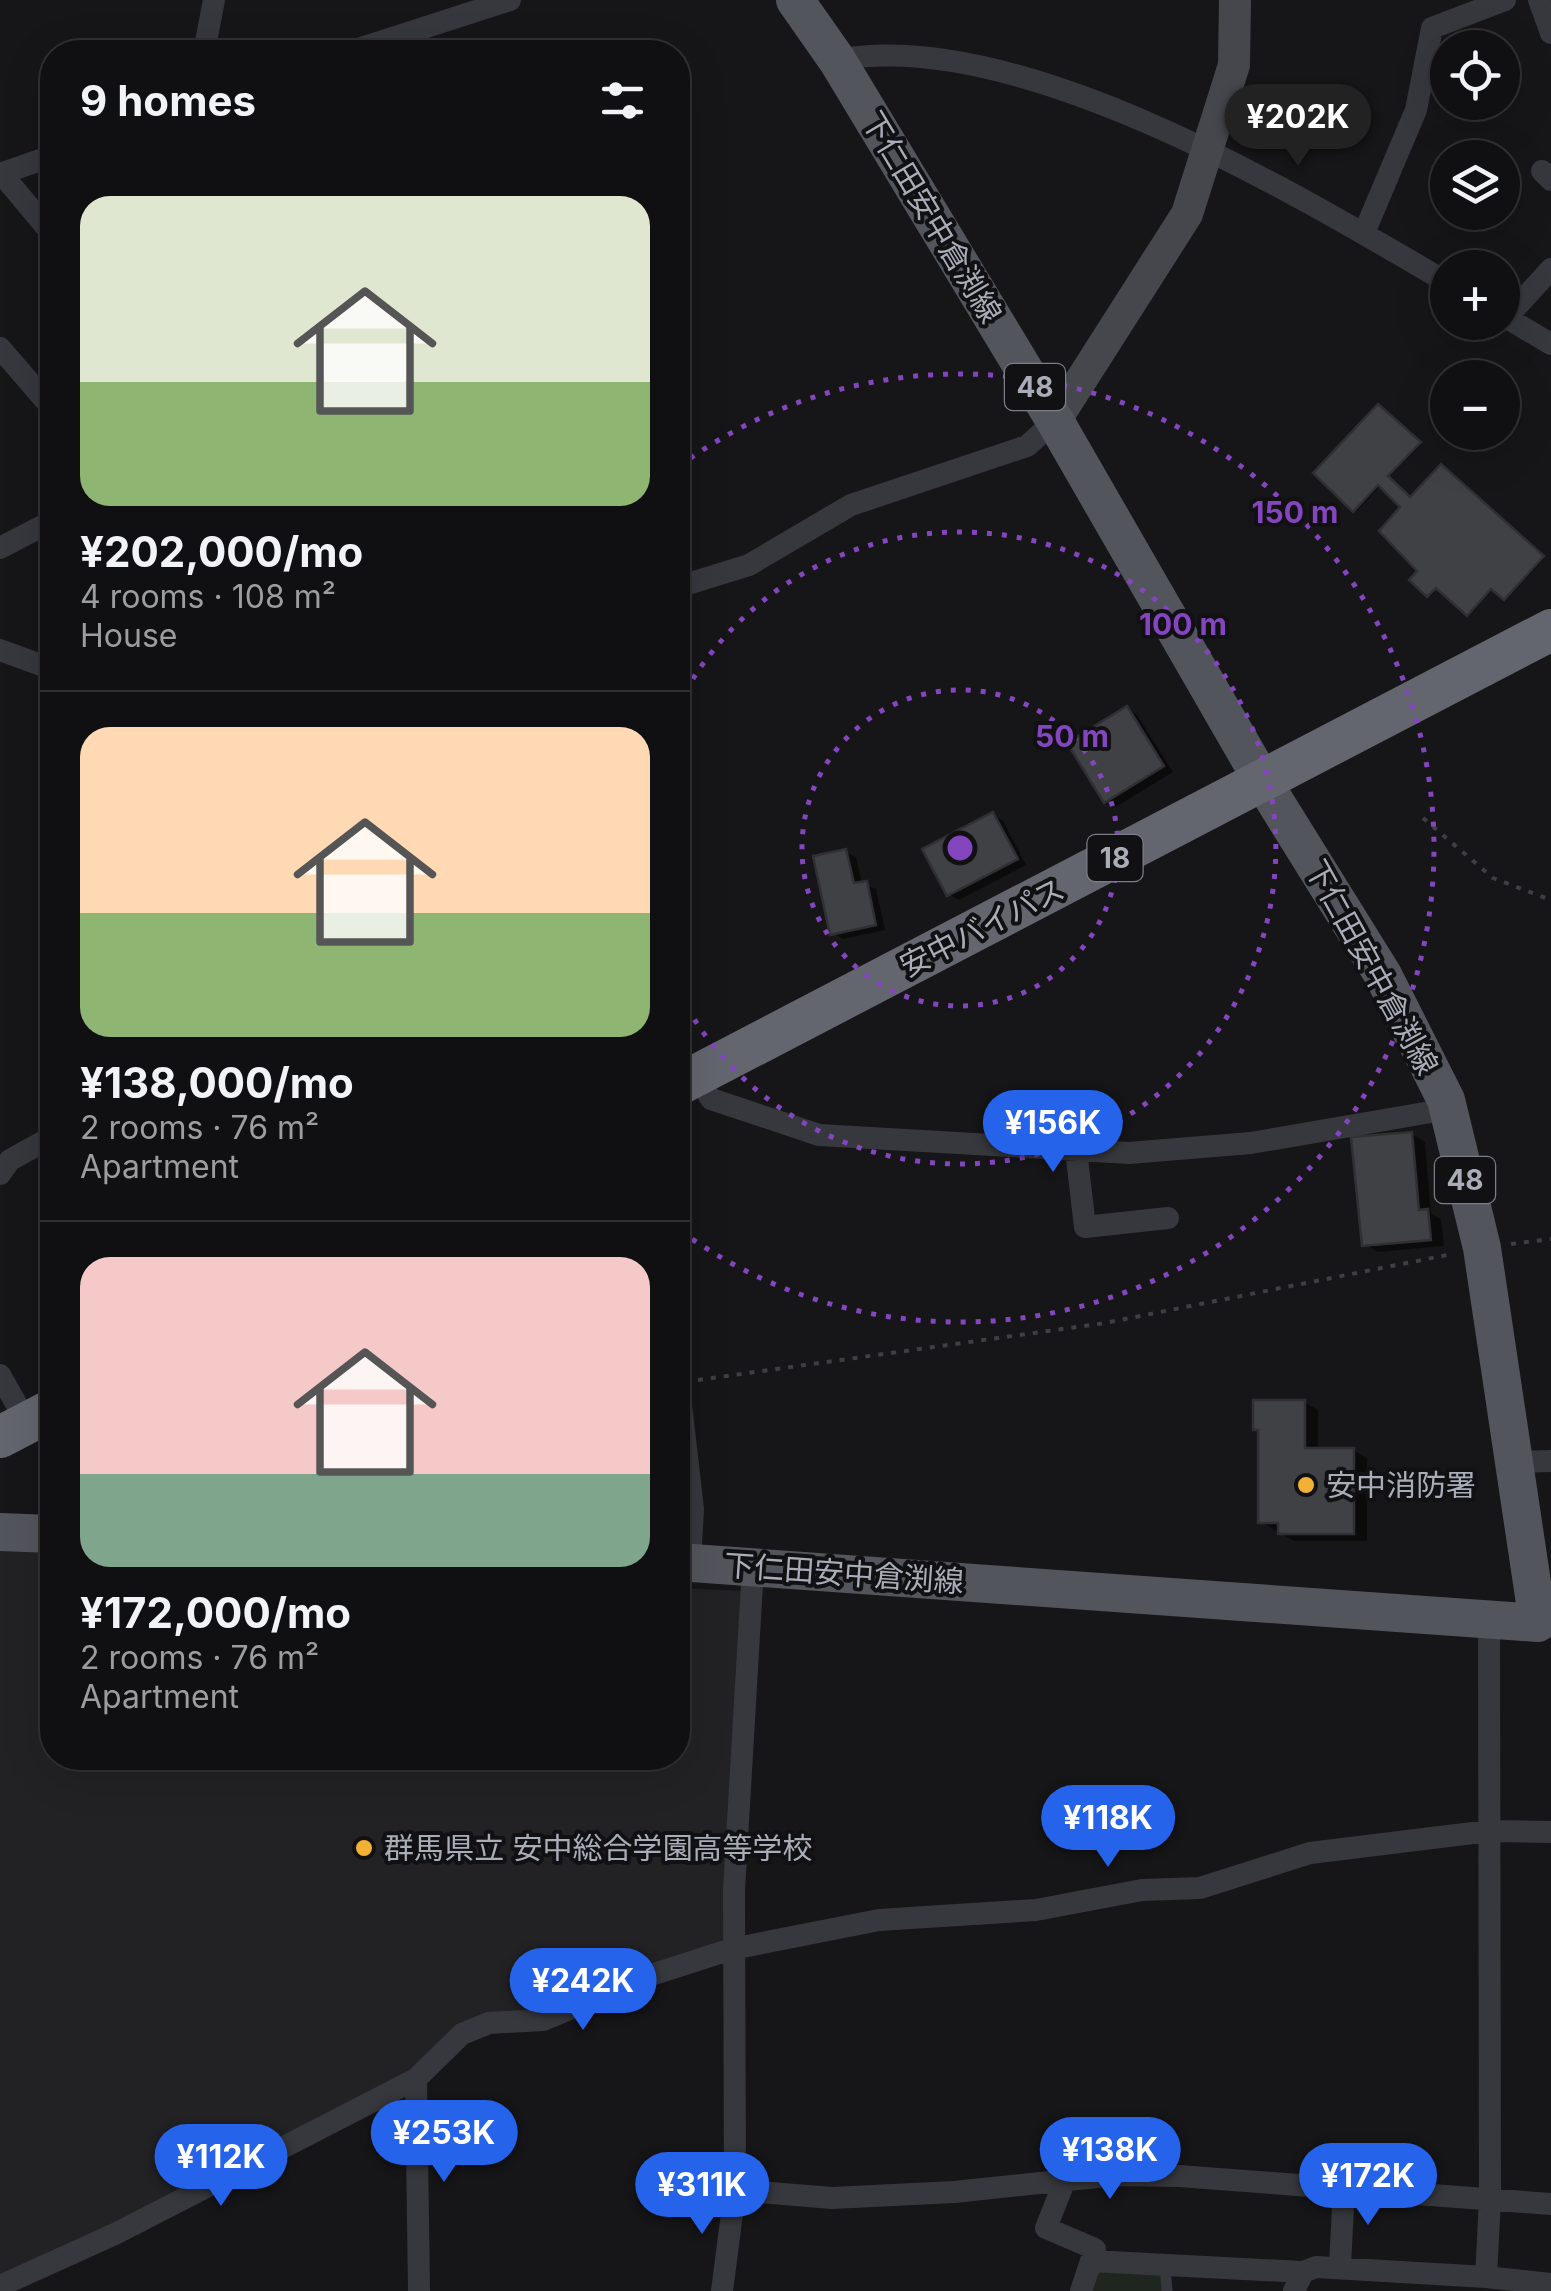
<!DOCTYPE html>
<meta charset="utf-8">
<style>
:root{--surface:#101012;--page:#1e1e20;--text:#f1f3f6;--muted:#9c9d9f;--line:#303032;--accent:#2563eb}
body{margin:0;font-family:Inter,"Noto Sans JP",sans-serif;background:var(--page);color:var(--text);height:100vh;display:flex;flex-direction:column;font-size:38px;white-space:nowrap}
*{box-sizing:border-box;margin:0}
p{font-size:32px;color:var(--muted)}
.icon{flex:none;width:55px;height:55px;fill:none;stroke:currentColor;stroke-width:2;stroke-linecap:round;stroke-linejoin:round}
.map{position:relative;flex:1;overflow:hidden}
.drawer{position:absolute;left:40px;top:40px;width:650px;height:1730px;display:flex;flex-direction:column;background:var(--surface);border-radius:40px;box-shadow:0 10px 40px #0002,0 0 0 2px var(--line)}
.drawer>*{flex:none}
.tools{position:absolute;left:1430px;top:30px;display:grid;gap:20px}
.tools a{display:grid;place-items:center;width:90px;height:90px;border-radius:50%;background:var(--surface);box-shadow:0 10px 40px #0002,0 0 0 2px var(--line);font-size:50px}
.price{position:absolute;translate:-50% -85px;padding:0 22px;border-radius:35px;background:var(--accent);color:#fff;font-size:32px;line-height:65px;filter:drop-shadow(0 2px 5px #0008)}
.price::after{content:'';position:absolute;left:50%;top:60px;width:30px;height:22px;margin-left:-15px;background:inherit;clip-path:polygon(0 0,100% 0,50% 100%)}
.price.selected{background:#222;color:#fff}
ul{padding:0;list-style:none}
li{display:grid;align-content:center;gap:20px;height:530px;padding:0 40px}
li+li{border-top:2px solid var(--line)}
li span{display:grid;place-items:center;height:310px;border-radius:30px;color:#555}
li>.icon{margin-inline-start:auto}
span .icon{width:180px;height:180px;fill:#fffc;stroke-width:1}
li b{font-size:42px}
h2{display:flex;justify-content:space-between;align-items:center;height:120px;padding:0 40px;font-size:42px}
.map>svg:first-child{display:block}
.built{fill:#222225}
.green{fill:#1e261f}
.shadow{fill:#0007}
.building{fill:#404145;stroke:#303034;stroke-width:2.5}
.lines{fill:none;stroke-linecap:round;stroke-linejoin:round}
.path{stroke:#3d3f44;stroke-width:4;stroke-dasharray:5 8;stroke-linecap:butt}
.lane{stroke:#37383d;stroke-width:11}
.street{stroke:#37383d;stroke-width:22}
.secondary{stroke:#45474d;stroke-width:32}
.primary{stroke:#53555c;stroke-width:38}
.highway{stroke:#63666e;stroke-width:42}
.ring{fill:none;stroke:#8446be;stroke-width:5;stroke-dasharray:5 10}
.poi-dot{fill:#f2b134;stroke:#111113;stroke-width:4}
.labels{text-anchor:middle;dominant-baseline:central;stroke-width:8;stroke-linejoin:round;paint-order:stroke}
.shield{fill:#111113;stroke:#7b7e86;stroke-width:2.5}
.shield-label{font-size:28px;font-weight:bold;fill:#a8adb8}
.street-label{font-size:30px;fill:#a8adb8;stroke:#111113}
.poi-label{font-size:30px;fill:#a8adb8;stroke:#111113;text-anchor:start}
.centre{fill:#8446be;stroke:#111113;stroke-width:5}
.ring-label{font-size:30px;text-anchor:middle;font-weight:bold;fill:#8446be;stroke:#111113;stroke-width:8;stroke-linejoin:round;paint-order:stroke}
</style>
<div class="map">
<svg width="1551" height="2291" viewBox="0 0 1551 2291">
<rect width="100%" height="100%" fill="#161618"/>
<!-- built -->
<path class="built" d="M0,1549L52,1552V1758H678V1588L742,1591L724,1939L716,1947L542,2011L489,2015L409,2074L0,2281Z"/>
<!-- green -->
<path class="green" d="M1096,2269L1162,2271L1163,2291H1088Z"/>
<!-- shadow -->
<path class="shadow" d="M1378,408L1422,444L1388,478L1411,500L1441,467L1544,559L1507,599L1494,588L1470,615L1439,587L1431,596L1412,580L1421,571L1404,507L1381,485L1357,511L1316,473Z
M1127,709L1137,715L1173,772L1116,807L1106,801Z
M993,815L1003,821L1026,865L959,900L949,894Z
M846,852L856,857L862,884L876,889L885,930L843,939L833,933Z
M1411,1134L1425,1142L1431,1214L1441,1219L1444,1246L1378,1252L1364,1244Z
M1304,1402L1318,1410V1450H1353L1367,1458V1541H1294L1261,1522Z"/>
<!-- building -->
<path class="building" d="M1378,404L1421,442L1388,476L1410,497L1441,464L1544,556L1504,600L1491,589L1467,616L1436,588L1427,597L1409,580L1417,571L1379,531L1400,507L1378,485L1353,512L1313,473Z
M1127,706L1164,766L1104,803L1067,743Z
M993,812L1018,859L947,896L922,849Z
M846,849L854,883L867,881L876,925L830,935L813,856Z
M1412,1132L1419,1210L1428,1209L1431,1240L1362,1246L1351,1137Z
M1253,1400H1305V1448H1354V1534H1278V1523H1258V1430H1253Z"/>
<g class="lines">
<!-- path -->
<path class="path" d="M1423,818L1493,878L1551,900
M1511,1244L1551,1239
M698,1380L1105,1323L1452,1254"/>
<!-- lane -->
<path class="lane" d="M1165,2265L1167,2291"/>
<!-- street -->
<path class="street" d="M1539,0L1551,33
M204,52L214,0
M349,52L510,0
M837,60C1017,26 1295,193 1448,283
M1542,171L1551,180
M1,173L52,234
M0,174L52,156
M1364,233L1416,110L1432,28L1505,0
M1502,315L1551,344
M1507,317L1551,269
M0,348L52,408
M0,548L52,521
M678,587L749,565L851,505L1027,446L1055,421
M0,650L52,669
M696,1075L711,1099L819,1135L1129,1153L1251,1143L1448,1109
M1076,1150L1085,1227L1168,1218
M0,1174L10,1160L52,1137
M0,1375L27,1423
M678,1379L693,1509L690,1562
M1511,1462L1551,1461
M416,2079L419,2291
M1065,2180L1046,2228L1095,2249L1081,2291
M735,2190L832,2198L954,2192L1116,2175L1179,2176L1551,2204
M1091,2261L1303,2272
M1340,2265L1344,2188
M1486,2277L1551,2284
M0,2286L117,2233L416,2079L462,2034L489,2023L543,2020L651,1975L732,1949L879,1920L1036,1910L1142,1890L1200,1888L1310,1853L1489,1831L1551,1832
M722,2291L735,2190L734,1890L753,1567
M1294,2291L1303,2272L1316,2267L1486,2277L1490,2199L1489,1619"/>
<!-- secondary -->
<path class="secondary" d="M1055,421L1187,214L1234,65L1235,0"/>
<!-- primary -->
<path class="primary" d="M0,1532L52,1534
M678,1562L1538,1623L1482,1248L1446,1100L1383,975L1263,782L1055,421L837,60L795,0"/>
<!-- highway -->
<path class="highway" d="M678,1085L1551,630
M0,1437L52,1410"/>
</g>
<!-- distance rings -->
<g class="ring">
<circle cx="960" cy="848" r="158"/>
<path d="M678 705A316 316 0 1 1 678 991"/>
<path d="M678 467A474 474 0 1 1 678 1229"/>
</g>
<!-- markers -->
<g class="poi-dot">
<circle cx="1306" cy="1485" r="10"/>
<circle cx="364" cy="1848" r="10"/>
</g>
<g class="labels">
<!-- shield labels -->
<g class="shield">
<rect x="1005" y="364" width="60" height="46" rx="8"/>
<rect x="1087.5" y="835" width="55" height="46" rx="8"/>
<rect x="1435" y="1157" width="60" height="46" rx="8"/>
</g>
<g class="shield-label">
<text x="1035" y="387">48</text>
<text x="1115" y="858">18</text>
<text x="1465" y="1180">48</text>
</g>
<!-- street labels -->
<g class="street-label">
<text transform="translate(932 217) rotate(59)">下仁田安中倉渕線</text>
<text transform="translate(982 927) rotate(-27)">安中バイパス</text>
<text transform="translate(1372 967) rotate(61)">下仁田安中倉渕線</text>
<text transform="translate(844 1573) rotate(4)">下仁田安中倉渕線</text>
</g>
<!-- poi labels -->
<g class="poi-label">
<text x="1326" y="1485">安中消防署</text>
<text x="384" y="1848">群馬県立 安中総合学園高等学校</text>
</g>
</g>
<circle cx="960" cy="848" r="15" class="centre"/>
<g class="ring-label">
<text x="1295" y="523">150 m</text>
<text x="1183" y="635">100 m</text>
<text x="1072" y="747">50 m</text>
</g>
</svg>
<div class="tools">
<a><svg class="icon" aria-label="locate" viewBox="0 0 24 24"><circle cx="12" cy="12" r="6"/><path d="M12 2v4M12 18v4M2 12h4M18 12h4"/></svg></a>
<a><svg class="icon" aria-label="layers" viewBox="0 0 24 24"><path d="M12 4l9 5-9 5-9-5zM3 14l9 5 9-5"/></svg></a>
<a>+</a>
<a>−</a>
</div>
<b class="price selected" style="left:1298px;top:169px">¥202K</b>
<b class="price" style="left:1053px;top:1175px">¥156K</b>
<b class="price" style="left:1108px;top:1870px">¥118K</b>
<b class="price" style="left:583px;top:2033px">¥242K</b>
<b class="price" style="left:444px;top:2185px">¥253K</b>
<b class="price" style="left:1110px;top:2202px">¥138K</b>
<b class="price" style="left:221px;top:2209px">¥112K</b>
<b class="price" style="left:1368px;top:2228px">¥172K</b>
<b class="price" style="left:702px;top:2237px">¥311K</b>
<section class="drawer">
<h2>9 homes<svg class="icon" aria-label="filters" viewBox="0 0 24 24"><path d="M4 7h16M4 17h16"/><circle cx="9" cy="7" r="2"/><circle cx="15" cy="17" r="2"/></svg></h2>
<ul>
<li><span style="background:linear-gradient(#dfe7d0 60%,#8fb573 0)"><svg class="icon" aria-label="home" viewBox="0 0 24 24"><path d="M3 11l9-7 9 7M6 9v11h12V9"/></svg></span><div><b>¥202,000/mo</b><p>4 rooms · 108 m²</p><p>House</p></div></li>
<li><span style="background:linear-gradient(#ffd9b3 60%,#8fb573 0)"><svg class="icon" aria-label="home" viewBox="0 0 24 24"><path d="M3 11l9-7 9 7M6 9v11h12V9"/></svg></span><div><b>¥138,000/mo</b><p>2 rooms · 76 m²</p><p>Apartment</p></div></li>
<li><span style="background:linear-gradient(#f6c9c9 70%,#7fa58c 0)"><svg class="icon" aria-label="home" viewBox="0 0 24 24"><path d="M3 11l9-7 9 7M6 9v11h12V9"/></svg></span><div><b>¥172,000/mo</b><p>2 rooms · 76 m²</p><p>Apartment</p></div></li>
</ul>
</section>
</div>
